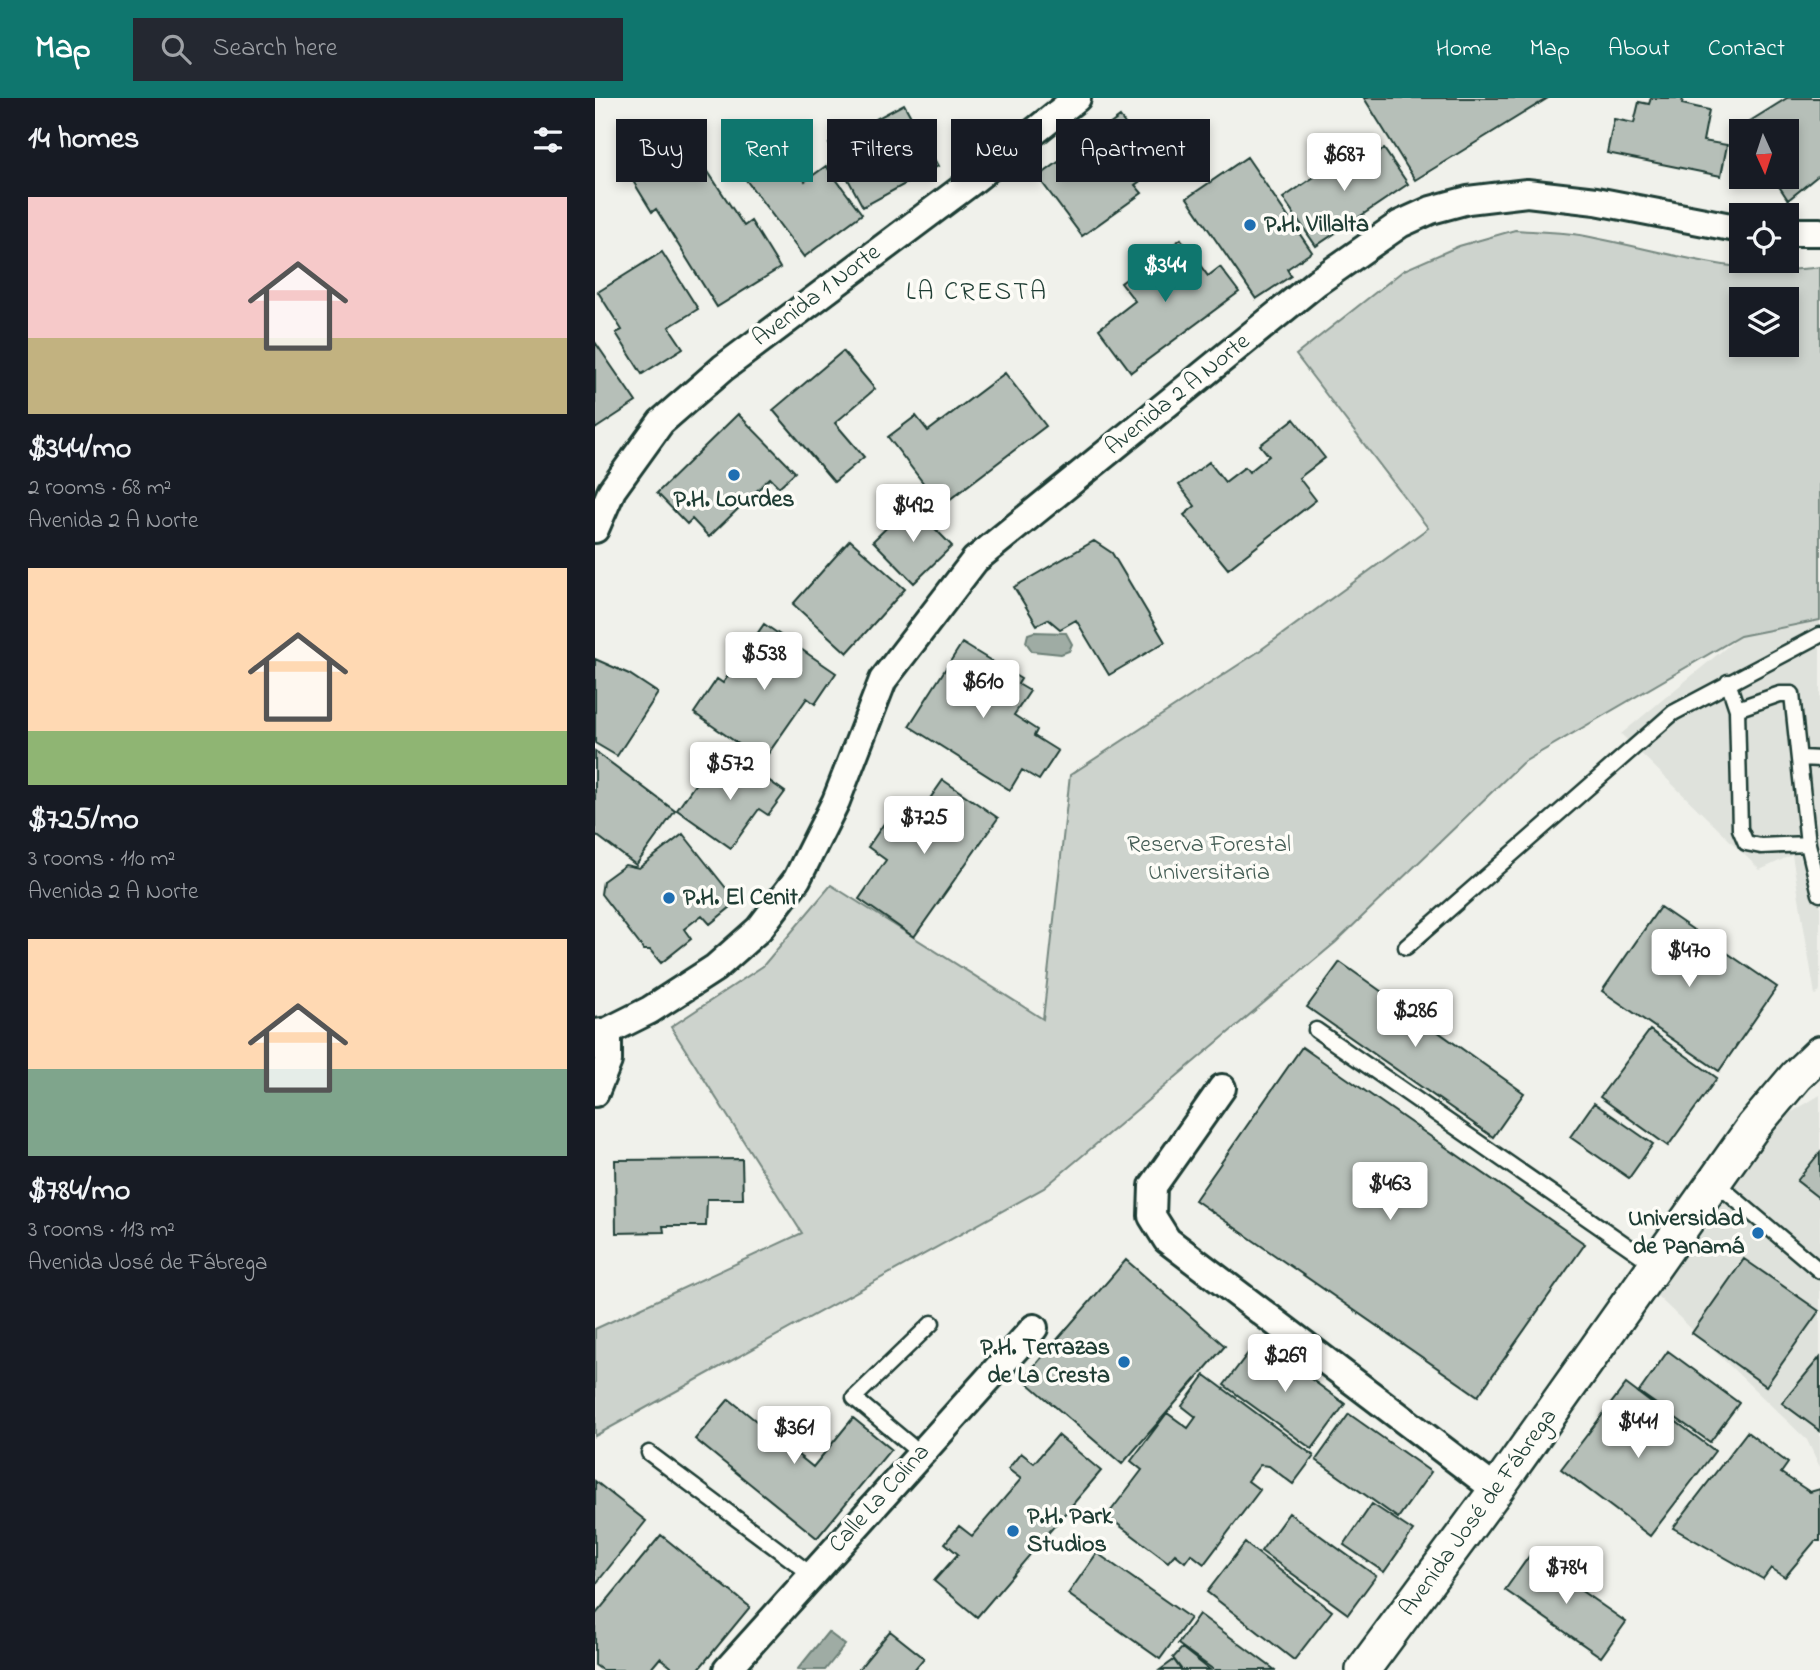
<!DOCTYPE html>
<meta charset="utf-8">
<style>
:root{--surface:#171b24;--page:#242831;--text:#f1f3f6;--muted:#9ea1a6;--accent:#0f766e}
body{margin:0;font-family:"Indie Flower",sans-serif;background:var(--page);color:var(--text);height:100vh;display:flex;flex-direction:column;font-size:26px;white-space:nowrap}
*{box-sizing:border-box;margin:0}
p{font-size:23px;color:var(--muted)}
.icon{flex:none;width:38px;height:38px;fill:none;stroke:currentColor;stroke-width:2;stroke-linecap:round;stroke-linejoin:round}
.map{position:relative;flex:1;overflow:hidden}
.side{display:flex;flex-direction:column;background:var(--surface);width:595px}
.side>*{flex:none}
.banner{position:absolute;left:21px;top:21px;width:665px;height:63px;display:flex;gap:14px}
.needle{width:46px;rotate:177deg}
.fabs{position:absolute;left:1134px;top:21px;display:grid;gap:14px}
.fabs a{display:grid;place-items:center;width:70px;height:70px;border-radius:0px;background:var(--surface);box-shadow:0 4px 10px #0003;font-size:35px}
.price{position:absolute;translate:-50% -60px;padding:0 16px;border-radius:7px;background:#fff;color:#222;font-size:23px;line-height:46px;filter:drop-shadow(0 2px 4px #0008)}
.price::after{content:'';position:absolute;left:50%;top:42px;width:21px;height:16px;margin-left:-10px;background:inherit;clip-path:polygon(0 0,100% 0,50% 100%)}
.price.active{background:var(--accent);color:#fff}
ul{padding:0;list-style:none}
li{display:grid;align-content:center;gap:14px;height:371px;padding:0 28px}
li span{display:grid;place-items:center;height:217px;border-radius:0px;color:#555}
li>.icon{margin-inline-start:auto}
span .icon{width:126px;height:126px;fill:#fffc;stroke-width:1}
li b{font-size:30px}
h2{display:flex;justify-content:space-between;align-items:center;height:84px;padding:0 28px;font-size:30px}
.tag{padding:0 24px;border-radius:0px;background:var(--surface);box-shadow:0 4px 10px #0003;font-size:24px;line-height:63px}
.tag.active{background:var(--accent);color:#fff}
header{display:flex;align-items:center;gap:42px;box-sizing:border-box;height:98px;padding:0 35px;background:var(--accent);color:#fff}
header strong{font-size:33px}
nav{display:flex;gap:38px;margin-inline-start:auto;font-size:24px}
.search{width:490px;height:63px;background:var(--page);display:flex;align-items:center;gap:18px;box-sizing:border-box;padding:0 24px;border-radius:0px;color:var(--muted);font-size:26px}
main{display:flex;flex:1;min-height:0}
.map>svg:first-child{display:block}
.built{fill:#dfe2dc}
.green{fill:#cdd3cd;stroke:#768880;stroke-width:2;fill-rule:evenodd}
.water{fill:#9faca4;stroke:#6c8077;stroke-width:2}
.building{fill:#b6bfb8;stroke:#1f3d34;stroke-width:2}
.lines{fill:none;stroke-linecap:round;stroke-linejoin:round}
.service-casing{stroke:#1f3d34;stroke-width:19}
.minor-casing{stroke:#1f3d34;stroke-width:32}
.tertiary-casing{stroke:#1f3d34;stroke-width:38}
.service{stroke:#fdfcf7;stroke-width:14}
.minor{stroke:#fdfcf7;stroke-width:26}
.tertiary{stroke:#fdfcf7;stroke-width:33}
.poi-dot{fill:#1f6fb2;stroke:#fdfcf7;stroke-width:2.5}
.labels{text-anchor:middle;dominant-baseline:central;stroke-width:7;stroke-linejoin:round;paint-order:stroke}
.poi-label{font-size:24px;font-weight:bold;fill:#1f3d34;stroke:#fdfcf7;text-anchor:start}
.street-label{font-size:24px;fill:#1f3d34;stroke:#fdfcf7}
.park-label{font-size:24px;fill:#425b53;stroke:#fdfcf7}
.neighbourhood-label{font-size:26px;letter-spacing:2px;fill:#1f3d34;stroke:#fdfcf7}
</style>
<header>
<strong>Map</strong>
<div class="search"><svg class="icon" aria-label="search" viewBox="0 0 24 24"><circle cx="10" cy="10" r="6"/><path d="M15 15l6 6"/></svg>Search here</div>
<nav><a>Home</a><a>Map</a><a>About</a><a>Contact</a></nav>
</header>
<main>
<section class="side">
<h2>14 homes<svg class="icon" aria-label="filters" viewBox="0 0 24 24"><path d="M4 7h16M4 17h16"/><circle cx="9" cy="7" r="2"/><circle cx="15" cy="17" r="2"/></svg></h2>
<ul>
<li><span style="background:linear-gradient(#f6c9c9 65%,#c2b280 0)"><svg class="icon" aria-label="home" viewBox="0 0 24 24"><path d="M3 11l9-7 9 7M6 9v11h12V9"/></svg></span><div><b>$344/mo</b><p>2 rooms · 68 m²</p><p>Avenida 2 A Norte</p></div></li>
<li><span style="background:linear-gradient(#ffd9b3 75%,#8fb573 0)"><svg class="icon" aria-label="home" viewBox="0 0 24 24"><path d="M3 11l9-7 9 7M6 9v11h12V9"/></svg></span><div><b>$725/mo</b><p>3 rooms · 110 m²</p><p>Avenida 2 A Norte</p></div></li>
<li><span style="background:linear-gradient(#ffd9b3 60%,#7fa58c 0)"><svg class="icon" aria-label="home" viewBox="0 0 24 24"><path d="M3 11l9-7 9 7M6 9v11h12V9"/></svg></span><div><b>$784/mo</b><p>3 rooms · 113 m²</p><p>Avenida José de Fábrega</p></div></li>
</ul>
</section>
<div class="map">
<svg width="1225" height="1572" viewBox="0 0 1225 1572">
<rect width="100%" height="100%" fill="#f0f1eb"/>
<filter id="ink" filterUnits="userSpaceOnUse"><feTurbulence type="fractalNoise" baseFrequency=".0143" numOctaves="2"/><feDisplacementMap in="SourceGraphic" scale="14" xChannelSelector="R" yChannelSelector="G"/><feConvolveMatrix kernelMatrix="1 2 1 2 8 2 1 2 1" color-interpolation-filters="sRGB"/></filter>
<g filter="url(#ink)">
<!-- built -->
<path class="built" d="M1225,522V893L1220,897L1197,757L1165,772L1026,636L1145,538Z
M1225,997V1369L1212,1342L1058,1194L1143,1076L1192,1017Z"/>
<!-- green -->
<path class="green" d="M920,132C941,134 964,133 985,137C1063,151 1145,181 1225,169V522L1145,538L927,665L741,844L449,1090L0,1338V1231L207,1135L76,929L168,868L236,787L448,921L475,677L660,556L833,430L701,257L809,172L864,148ZM1192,201V247H1146V201Z"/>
<!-- water -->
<path class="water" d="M439,534L471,535L477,546L474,553L466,556L437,553L431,544L433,536Z
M233,1534L250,1547L230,1572H202Z"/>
<!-- building -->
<path class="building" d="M769,0H953L820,82Z
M1056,0H1088L1087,6L1114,12L1108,43L1132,47L1126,78L1012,55L1019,21L1039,25L1044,4L1054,6Z
M1192,0H1225V76L1193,102L1178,79H1192V33H1150L1147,28Z
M309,6L343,68L268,109L234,46Z
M525,19L563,70L540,87L547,95L487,138L443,79Z
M183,46L210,83L231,68L267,116L209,159L145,74Z
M768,46L777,59L789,51L813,86L721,148L688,100Z
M96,48L149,128L156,123L185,170L122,209L61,111L57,114L38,83Z
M652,59L717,154L692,171L696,178L661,201L592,100Z
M586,141L613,178L625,169L644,194L536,274L504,231L540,203L526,185Z
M67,154L103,211L74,229L88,250L47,276L21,235L27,232L3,194Z
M0,244L41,304L0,331Z
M248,253L280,291L240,325L269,359L239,384L178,312Z
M410,275L451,328L346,408L293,339L321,318L333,333Z
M143,316L200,374L184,389L175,380L114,439L97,421L92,426L62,395Z
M699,321L730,360L704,380L721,402L633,471L589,417L600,408L584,387L614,364L630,384L650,369L654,374L674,358L665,347Z
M316,406L357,448L319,485L278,443Z
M255,442L310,491L252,555L198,506Z
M499,443L517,455L570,544L514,577L481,522L465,531L453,521L442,527L419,489Z
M169,526L241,575L220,606L212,600L168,663L99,615L122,581L128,585Z
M367,545L426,581L423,586L435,593L419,617L442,632L439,638L463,653L444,682L427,672L415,692L314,628Z
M0,561L34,576L63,595L22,658L0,645Z
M0,653L80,713L41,767L0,736Z
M145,662L190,694L173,717L164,711L136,750L82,712L106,678L114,684L124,669L135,676Z
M348,682L403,720L319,839L264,801L291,762L273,749L303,705L322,719Z
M88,736L142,804L115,826L107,817L89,831L96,841L66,865L55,852H49L6,796L8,783L30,767L44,770Z
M1065,809L1182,889L1124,973L1007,893Z
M745,864L929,995L898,1039L712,909Z
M1055,932L1122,980L1073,1048L1005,999Z
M707,949L990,1146L883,1298L600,1102Z
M999,1005L1058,1046L1034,1080L975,1039Z
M1225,1054V1101L1202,1083Z
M147,1061L148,1101H112L111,1128H68L69,1134L21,1135L20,1062Z
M1149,1161L1224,1213L1171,1288L1097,1235Z
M531,1162L630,1248L527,1366L428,1281Z
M663,1242L750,1306L717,1351L629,1287Z
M1073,1253L1144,1305L1115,1344L1044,1294Z
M1225,1259V1333L1187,1305Z
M610,1277L719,1358L698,1386L674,1368L665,1367L653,1383L665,1392L609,1466L596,1456L590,1464L580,1456L573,1464L512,1418L547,1372L536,1363L572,1315L593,1330L601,1319L587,1308Z
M1031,1286L1120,1353L1055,1438L966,1371Z
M134,1301L218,1369L258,1320L296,1351L222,1440L100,1341Z
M754,1316L836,1374L803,1420L721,1362Z
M1152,1334L1193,1365L1186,1375L1215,1394L1225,1391V1443H1220L1190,1479L1176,1470L1168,1481L1078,1430Z
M463,1337L506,1373L382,1519L339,1483L363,1456L350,1445L364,1428L377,1438L426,1381L413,1371L426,1355L439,1365Z
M0,1383L51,1423L0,1487Z
M777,1406L818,1433L789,1474L749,1447Z
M694,1415L781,1478L753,1516L666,1453Z
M66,1437L155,1509L103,1572H80L65,1560L55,1572H7L0,1567V1517Z
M650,1445L737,1513L699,1562L612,1494Z
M502,1455L595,1520L565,1561L473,1496Z
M935,1457L1031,1524L1006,1559L910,1492Z
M604,1516L680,1572H619L583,1546Z
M295,1533L329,1560L319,1572H263Z
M587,1550L615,1572H587L578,1560Z
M579,1562L586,1572H565Z"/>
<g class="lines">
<!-- service casing -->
<g class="service-casing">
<path id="service" d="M1133,584L1142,611L1145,731L1151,745L1166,748L1213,746
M1142,611L1185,596H1197L1213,746L1225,796
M1206,660L1225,661
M811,849L1078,615L1225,537
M721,932L1060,1167
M1120,1084L1225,1173
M54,1355L217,1477
M326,1356L259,1300L337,1225"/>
</g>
<!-- minor casing -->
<g class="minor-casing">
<path id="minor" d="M1192,134H1225
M0,431L17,392L66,324L128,270L376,84L482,0
M0,935L13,933L55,912L120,870L164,831L202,781L241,703L288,582L380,462L722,184L805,126L836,112L873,102L932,95L1001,103L1146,131
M627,990L558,1088L557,1118L572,1142L901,1392
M0,995L13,963V933
M132,1572L439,1230"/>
</g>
<!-- tertiary casing -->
<g class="tertiary-casing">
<path id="tertiary" d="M768,1572L901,1392L1158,1029L1201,978L1225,955"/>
</g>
<!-- service -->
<use href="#service" class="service"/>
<!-- minor -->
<use href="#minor" class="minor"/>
<!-- tertiary -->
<use href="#tertiary" class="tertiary"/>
</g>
</g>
<!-- markers -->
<g class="poi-dot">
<circle cx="655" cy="127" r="7"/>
<circle cx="139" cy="377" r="7"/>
<circle cx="74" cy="800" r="7"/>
<circle cx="1163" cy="1135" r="7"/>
<circle cx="529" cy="1264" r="7"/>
<circle cx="418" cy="1433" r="7"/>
</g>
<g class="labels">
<!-- poi labels -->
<g class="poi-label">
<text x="669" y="127">P.H. Villalta</text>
<text x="139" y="402" text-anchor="middle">P.H. Lourdes</text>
<text x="88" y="800">P.H. El Cenit</text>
<text x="1149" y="1121" text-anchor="end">Universidad<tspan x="1149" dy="28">de Panamá</tspan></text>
<text x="515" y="1250" text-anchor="end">P.H. Terrazas<tspan x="515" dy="28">de La Cresta</tspan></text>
<text x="432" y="1419">P.H. Park<tspan x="432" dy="28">Studios</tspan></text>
</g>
<!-- street labels -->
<g class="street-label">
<text transform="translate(222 198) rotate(-37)">Avenida 1 Norte</text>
<text transform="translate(583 297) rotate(-39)">Avenida 2 A Norte</text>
<text transform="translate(285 1401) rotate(-48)">Calle La Colina</text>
<text transform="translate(884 1415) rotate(-54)">Avenida José de Fábrega</text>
</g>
<!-- park labels -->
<g class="park-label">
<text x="614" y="747">Reserva Forestal<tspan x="614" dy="28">Universitaria</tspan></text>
</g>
<!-- neighbourhood labels -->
<g class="neighbourhood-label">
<text x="382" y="195">LA CRESTA</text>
</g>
</g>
</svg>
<div class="fabs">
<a><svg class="needle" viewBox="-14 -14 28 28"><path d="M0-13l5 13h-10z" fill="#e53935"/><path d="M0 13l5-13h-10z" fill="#9ea1a6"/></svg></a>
<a><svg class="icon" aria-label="locate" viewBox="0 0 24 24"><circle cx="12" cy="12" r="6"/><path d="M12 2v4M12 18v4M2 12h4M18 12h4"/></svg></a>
<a><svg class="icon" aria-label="layers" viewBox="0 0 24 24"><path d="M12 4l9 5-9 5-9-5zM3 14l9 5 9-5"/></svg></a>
</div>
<b class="price" style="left:749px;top:95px">$687</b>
<b class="price active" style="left:570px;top:206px">$344</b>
<b class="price" style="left:318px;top:446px">$492</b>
<b class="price" style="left:169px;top:594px">$538</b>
<b class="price" style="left:388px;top:622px">$610</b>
<b class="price" style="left:135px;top:704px">$572</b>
<b class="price" style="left:329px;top:758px">$725</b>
<b class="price" style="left:1094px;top:891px">$470</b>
<b class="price" style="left:820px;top:951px">$286</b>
<b class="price" style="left:795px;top:1124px">$463</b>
<b class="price" style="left:690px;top:1296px">$269</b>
<b class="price" style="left:1043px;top:1362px">$441</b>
<b class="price" style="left:199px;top:1368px">$361</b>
<b class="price" style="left:971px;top:1508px">$784</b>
<div class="banner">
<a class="tag">Buy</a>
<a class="tag active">Rent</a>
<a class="tag">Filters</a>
<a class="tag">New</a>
<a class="tag">Apartment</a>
</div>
</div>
</main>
